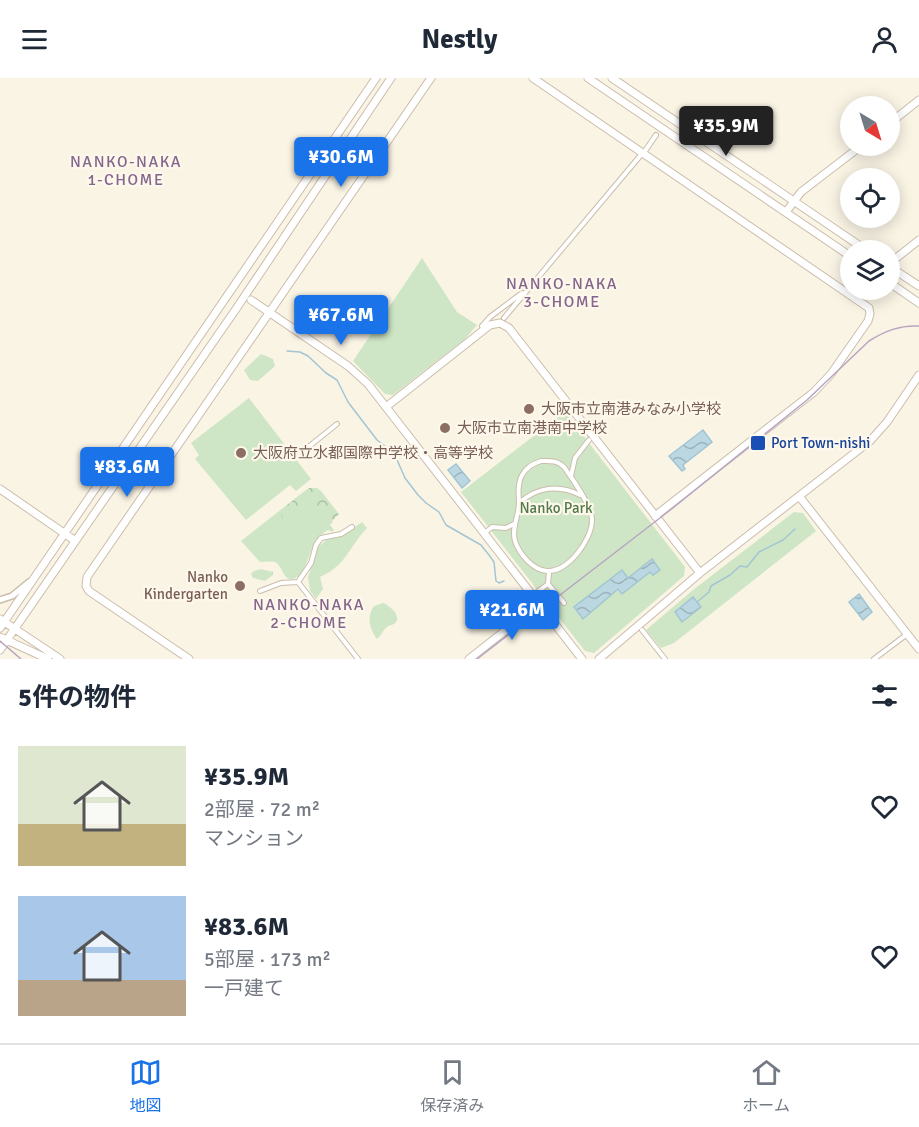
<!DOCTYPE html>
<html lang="ja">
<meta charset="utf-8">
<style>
:root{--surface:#fff;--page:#f2f2f3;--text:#1f2937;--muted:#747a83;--line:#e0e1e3;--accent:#1a73e8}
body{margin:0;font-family:Signika,"Noto Sans JP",sans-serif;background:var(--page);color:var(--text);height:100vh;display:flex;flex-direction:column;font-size:22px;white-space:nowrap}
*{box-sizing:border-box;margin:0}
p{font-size:20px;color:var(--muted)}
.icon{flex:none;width:33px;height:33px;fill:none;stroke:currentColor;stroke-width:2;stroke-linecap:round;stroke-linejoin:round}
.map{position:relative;height:581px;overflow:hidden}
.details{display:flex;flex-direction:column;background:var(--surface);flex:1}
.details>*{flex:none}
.needle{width:39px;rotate:142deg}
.fabs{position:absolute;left:840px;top:18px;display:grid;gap:12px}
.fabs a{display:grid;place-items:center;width:60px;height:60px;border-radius:50%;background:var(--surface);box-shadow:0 3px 15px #0003;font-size:30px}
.price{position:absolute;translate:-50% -51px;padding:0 14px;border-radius:6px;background:var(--accent);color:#fff;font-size:20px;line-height:39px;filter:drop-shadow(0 2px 3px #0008)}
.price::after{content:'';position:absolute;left:50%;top:36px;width:18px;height:14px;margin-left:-9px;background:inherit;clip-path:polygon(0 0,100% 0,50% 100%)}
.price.on{background:#222;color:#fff}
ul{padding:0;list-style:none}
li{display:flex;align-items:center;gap:18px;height:150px;padding:0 18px}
li span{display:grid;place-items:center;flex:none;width:168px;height:120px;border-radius:0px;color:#555}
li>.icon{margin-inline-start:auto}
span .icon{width:72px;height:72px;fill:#fffc;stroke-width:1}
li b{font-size:26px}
h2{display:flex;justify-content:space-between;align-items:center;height:72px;padding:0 18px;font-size:26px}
header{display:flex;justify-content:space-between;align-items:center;height:78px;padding:0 18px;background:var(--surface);font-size:27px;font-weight:700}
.dock{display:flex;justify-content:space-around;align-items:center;height:84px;border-top:2px solid var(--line);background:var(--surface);font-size:16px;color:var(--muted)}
.dock a{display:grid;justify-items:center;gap:3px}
.dock .on{color:var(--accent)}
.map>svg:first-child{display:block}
.green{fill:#cee6c5}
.forest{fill:url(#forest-crowns)}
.water{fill:url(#water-waves);stroke:#a3c5d3;stroke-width:1.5}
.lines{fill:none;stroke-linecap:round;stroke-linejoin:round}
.stream{stroke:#a3c5d3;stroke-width:1.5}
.pedestrian-casing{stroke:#cbbdac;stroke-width:6}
.minor-casing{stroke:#cbbdac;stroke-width:8}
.tertiary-casing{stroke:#cbbdac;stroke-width:9}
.pedestrian{stroke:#fff;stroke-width:4}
.minor{stroke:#fff;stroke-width:5}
.tertiary{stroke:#fff;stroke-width:7}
.tram{stroke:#b8a5c2;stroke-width:1.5}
.education-dot{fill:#8d6e63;stroke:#fdf8eb;stroke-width:2}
.transit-dot{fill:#1a4fb4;stroke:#fdf8eb;stroke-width:2}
.labels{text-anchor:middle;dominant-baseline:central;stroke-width:4.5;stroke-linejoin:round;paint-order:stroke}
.education-label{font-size:15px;fill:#785e54;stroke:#fdf8eb;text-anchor:start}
.transit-label{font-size:15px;fill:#164399;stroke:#fdf8eb;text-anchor:start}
.park-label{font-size:15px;fill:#527a49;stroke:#fdf8eb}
.neighbourhood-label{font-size:16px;letter-spacing:1.5px;fill:#84658c;stroke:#fdf8eb}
</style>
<header><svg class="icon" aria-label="menu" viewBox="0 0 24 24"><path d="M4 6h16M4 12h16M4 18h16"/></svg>Nestly<svg class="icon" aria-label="person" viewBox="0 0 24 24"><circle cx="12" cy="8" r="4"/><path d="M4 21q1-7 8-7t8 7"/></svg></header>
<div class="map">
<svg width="919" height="581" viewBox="0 0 919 581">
<defs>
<pattern id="forest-crowns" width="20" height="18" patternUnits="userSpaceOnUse" patternTransform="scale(1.5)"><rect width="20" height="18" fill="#cee6c5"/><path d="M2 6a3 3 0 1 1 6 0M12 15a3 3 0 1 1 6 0" fill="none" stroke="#acbea2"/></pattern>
<pattern id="water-waves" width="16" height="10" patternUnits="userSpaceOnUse" patternTransform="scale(1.5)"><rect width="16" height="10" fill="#bbd8e2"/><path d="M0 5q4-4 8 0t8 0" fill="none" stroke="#9cb2b9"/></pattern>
</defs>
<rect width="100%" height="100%" fill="#faf4e5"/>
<!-- green -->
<path class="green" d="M422,180L457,234L477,247L465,261L393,317L385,316L353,283Z
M261,276L273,281L275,288L258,303L250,302L244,292Z
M249,320L311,401L296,413L290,407L246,442L195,381L199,377L191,365Z
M565,334L685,489L684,498L594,575L585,573L461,414Z
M306,412L333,444L330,447L334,452L332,454L328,452C322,456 317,460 314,466C309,474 305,501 291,501C283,501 282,487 275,484C271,483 264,484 260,484L241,463Z
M794,434L803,435L816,453L674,565L661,570L646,552L693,512Z
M362,444L367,450C348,470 347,487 320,499L323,511L316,521L310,513L308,499L318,469L326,462L340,459Z
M383,525C389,527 401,537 396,544C393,548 390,546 387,549C383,552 381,558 377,561C370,551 366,539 374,528Z"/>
<!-- forest -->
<path class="forest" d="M309,410H317L321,413L339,436L332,443L326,441L317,430C305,430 300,433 292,442L283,441L280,436L282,431Z
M261,491L273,494V497L265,503L253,500L251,496L254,493Z"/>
<!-- water -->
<path class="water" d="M703,352L712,364L683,387L685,391L682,393L669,378Z
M456,386L470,403L462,410L448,392Z
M652,481L660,492L653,497L650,494L622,516L618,511L583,541L574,529L622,492L628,500Z
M859,516L872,534L863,542L849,524Z
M693,519L701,529L682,544L675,534Z"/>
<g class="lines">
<!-- stream -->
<path class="stream" d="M287,273L300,274L308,278L326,295L337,302L348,324L377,362L394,375L405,400L418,417L426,425L439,434L446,447L481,467L489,477L494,484L496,503L499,505L504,503
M697,524L709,514L711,508L730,497L740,488L747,489L759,474L783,462L795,451"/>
<!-- pedestrian casing -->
<g class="pedestrian-casing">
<path id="pedestrian" d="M645,73L656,57
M504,240L640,78
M482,248L490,239L522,215
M307,370L337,346
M541,383C550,383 557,382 564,389C572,400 592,429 592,442C592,462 568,494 547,493C532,492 519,475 515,463C511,449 520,436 519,422C517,403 521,389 541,383Z
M571,398L575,380L589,362
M519,425C537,409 559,406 580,417
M487,453L492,449L506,450L514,446
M549,494L548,506L564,525
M298,504L358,581
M298,504L311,485L316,467L321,460L341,456L352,449
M260,513L281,505L298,504
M536,515L548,506
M642,552L665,581
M874,581L906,557"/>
</g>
<!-- minor casing -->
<g class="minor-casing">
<path id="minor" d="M0,522L12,518L29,504"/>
</g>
<!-- tertiary casing -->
<g class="tertiary-casing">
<path id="tertiary" d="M533,0L869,230L870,236L868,243L831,296L814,314L655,438
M588,0L850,178
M612,0L866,172
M890,45L919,22
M786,134L801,114L861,68
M890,185L919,162
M890,189L919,208
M890,205L919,225
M251,222L348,288L368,306L582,581
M386,329L490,247L500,245L509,250L700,495
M0,411L74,462
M799,418L919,571
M0,541L60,581
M0,550L376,0
M0,559L48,581
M0,572L236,231L391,0
M189,581L89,513L86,508L87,499L431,0
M469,581L539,526
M599,581L700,495L870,363L887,344L919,297"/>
</g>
<!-- pedestrian -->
<use href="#pedestrian" class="pedestrian"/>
<!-- minor -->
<use href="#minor" class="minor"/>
<!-- tertiary -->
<use href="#tertiary" class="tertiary"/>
<!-- tram -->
<path class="tram" d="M0,563L21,581
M477,581L669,433L807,322L869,263C885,253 900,247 919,248"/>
</g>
<!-- markers -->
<g class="education-dot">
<circle cx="529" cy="331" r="6"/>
<circle cx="445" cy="350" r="6"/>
<circle cx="241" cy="375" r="6"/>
<circle cx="240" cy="508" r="6"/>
</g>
<rect class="transit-dot" x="750" y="357" width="16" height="16" rx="3"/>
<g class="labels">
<!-- education labels -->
<g class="education-label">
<text x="541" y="331">大阪市立南港みなみ小学校</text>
<text x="457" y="350">大阪市立南港南中学校</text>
<text x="253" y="375">大阪府立水都国際中学校・高等学校</text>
<text x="228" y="499" text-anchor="end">Nanko<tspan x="228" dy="17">Kindergarten</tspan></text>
</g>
<!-- transit labels -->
<g class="transit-label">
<text x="771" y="365">Port Town-nishi</text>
</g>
<!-- park labels -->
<g class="park-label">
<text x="556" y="430">Nanko Park</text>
</g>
<!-- neighbourhood labels -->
<g class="neighbourhood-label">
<text x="126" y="84">NANKO-NAKA<tspan x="126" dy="18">1-CHOME</tspan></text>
<text x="562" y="206">NANKO-NAKA<tspan x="562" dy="18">3-CHOME</tspan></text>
<text x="309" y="527">NANKO-NAKA<tspan x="309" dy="18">2-CHOME</tspan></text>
</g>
</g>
</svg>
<div class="fabs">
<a><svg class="needle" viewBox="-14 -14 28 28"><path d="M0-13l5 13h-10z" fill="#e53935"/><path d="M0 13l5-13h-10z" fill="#747a83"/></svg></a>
<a><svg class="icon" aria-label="locate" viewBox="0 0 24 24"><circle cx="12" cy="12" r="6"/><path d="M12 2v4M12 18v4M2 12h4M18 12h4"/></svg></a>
<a><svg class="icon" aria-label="layers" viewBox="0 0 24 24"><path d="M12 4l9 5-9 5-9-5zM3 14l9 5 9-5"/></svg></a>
</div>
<b class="price on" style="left:726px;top:79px">¥35.9M</b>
<b class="price" style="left:341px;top:110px">¥30.6M</b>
<b class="price" style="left:341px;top:268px">¥67.6M</b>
<b class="price" style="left:127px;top:420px">¥83.6M</b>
<b class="price" style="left:512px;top:563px">¥21.6M</b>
</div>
<section class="details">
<h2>5件の物件<svg class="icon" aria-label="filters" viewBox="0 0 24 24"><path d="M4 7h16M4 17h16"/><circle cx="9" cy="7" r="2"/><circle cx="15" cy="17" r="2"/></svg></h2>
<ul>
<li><span style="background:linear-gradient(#dfe7d0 65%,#c2b280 0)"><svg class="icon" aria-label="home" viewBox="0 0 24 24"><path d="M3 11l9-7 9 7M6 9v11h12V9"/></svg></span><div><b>¥35.9M</b><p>2部屋 · 72 m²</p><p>マンション</p></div><svg class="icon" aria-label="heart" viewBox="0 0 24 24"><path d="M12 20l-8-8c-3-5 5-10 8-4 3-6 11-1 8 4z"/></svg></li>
<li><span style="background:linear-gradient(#a9c7e8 70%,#b9a48a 0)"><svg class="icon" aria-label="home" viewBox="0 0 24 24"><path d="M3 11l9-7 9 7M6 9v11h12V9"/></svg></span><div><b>¥83.6M</b><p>5部屋 · 173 m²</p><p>一戸建て</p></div><svg class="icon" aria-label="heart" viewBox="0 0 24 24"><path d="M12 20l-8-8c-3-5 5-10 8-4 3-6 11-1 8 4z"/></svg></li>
</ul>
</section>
<nav class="dock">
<a class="on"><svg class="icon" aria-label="map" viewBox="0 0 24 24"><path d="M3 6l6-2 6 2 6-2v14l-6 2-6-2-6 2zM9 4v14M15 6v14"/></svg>地図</a>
<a><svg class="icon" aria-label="saved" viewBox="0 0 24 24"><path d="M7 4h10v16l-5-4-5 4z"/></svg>保存済み</a>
<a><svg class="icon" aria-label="home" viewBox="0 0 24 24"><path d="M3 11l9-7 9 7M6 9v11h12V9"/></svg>ホーム</a>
</nav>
